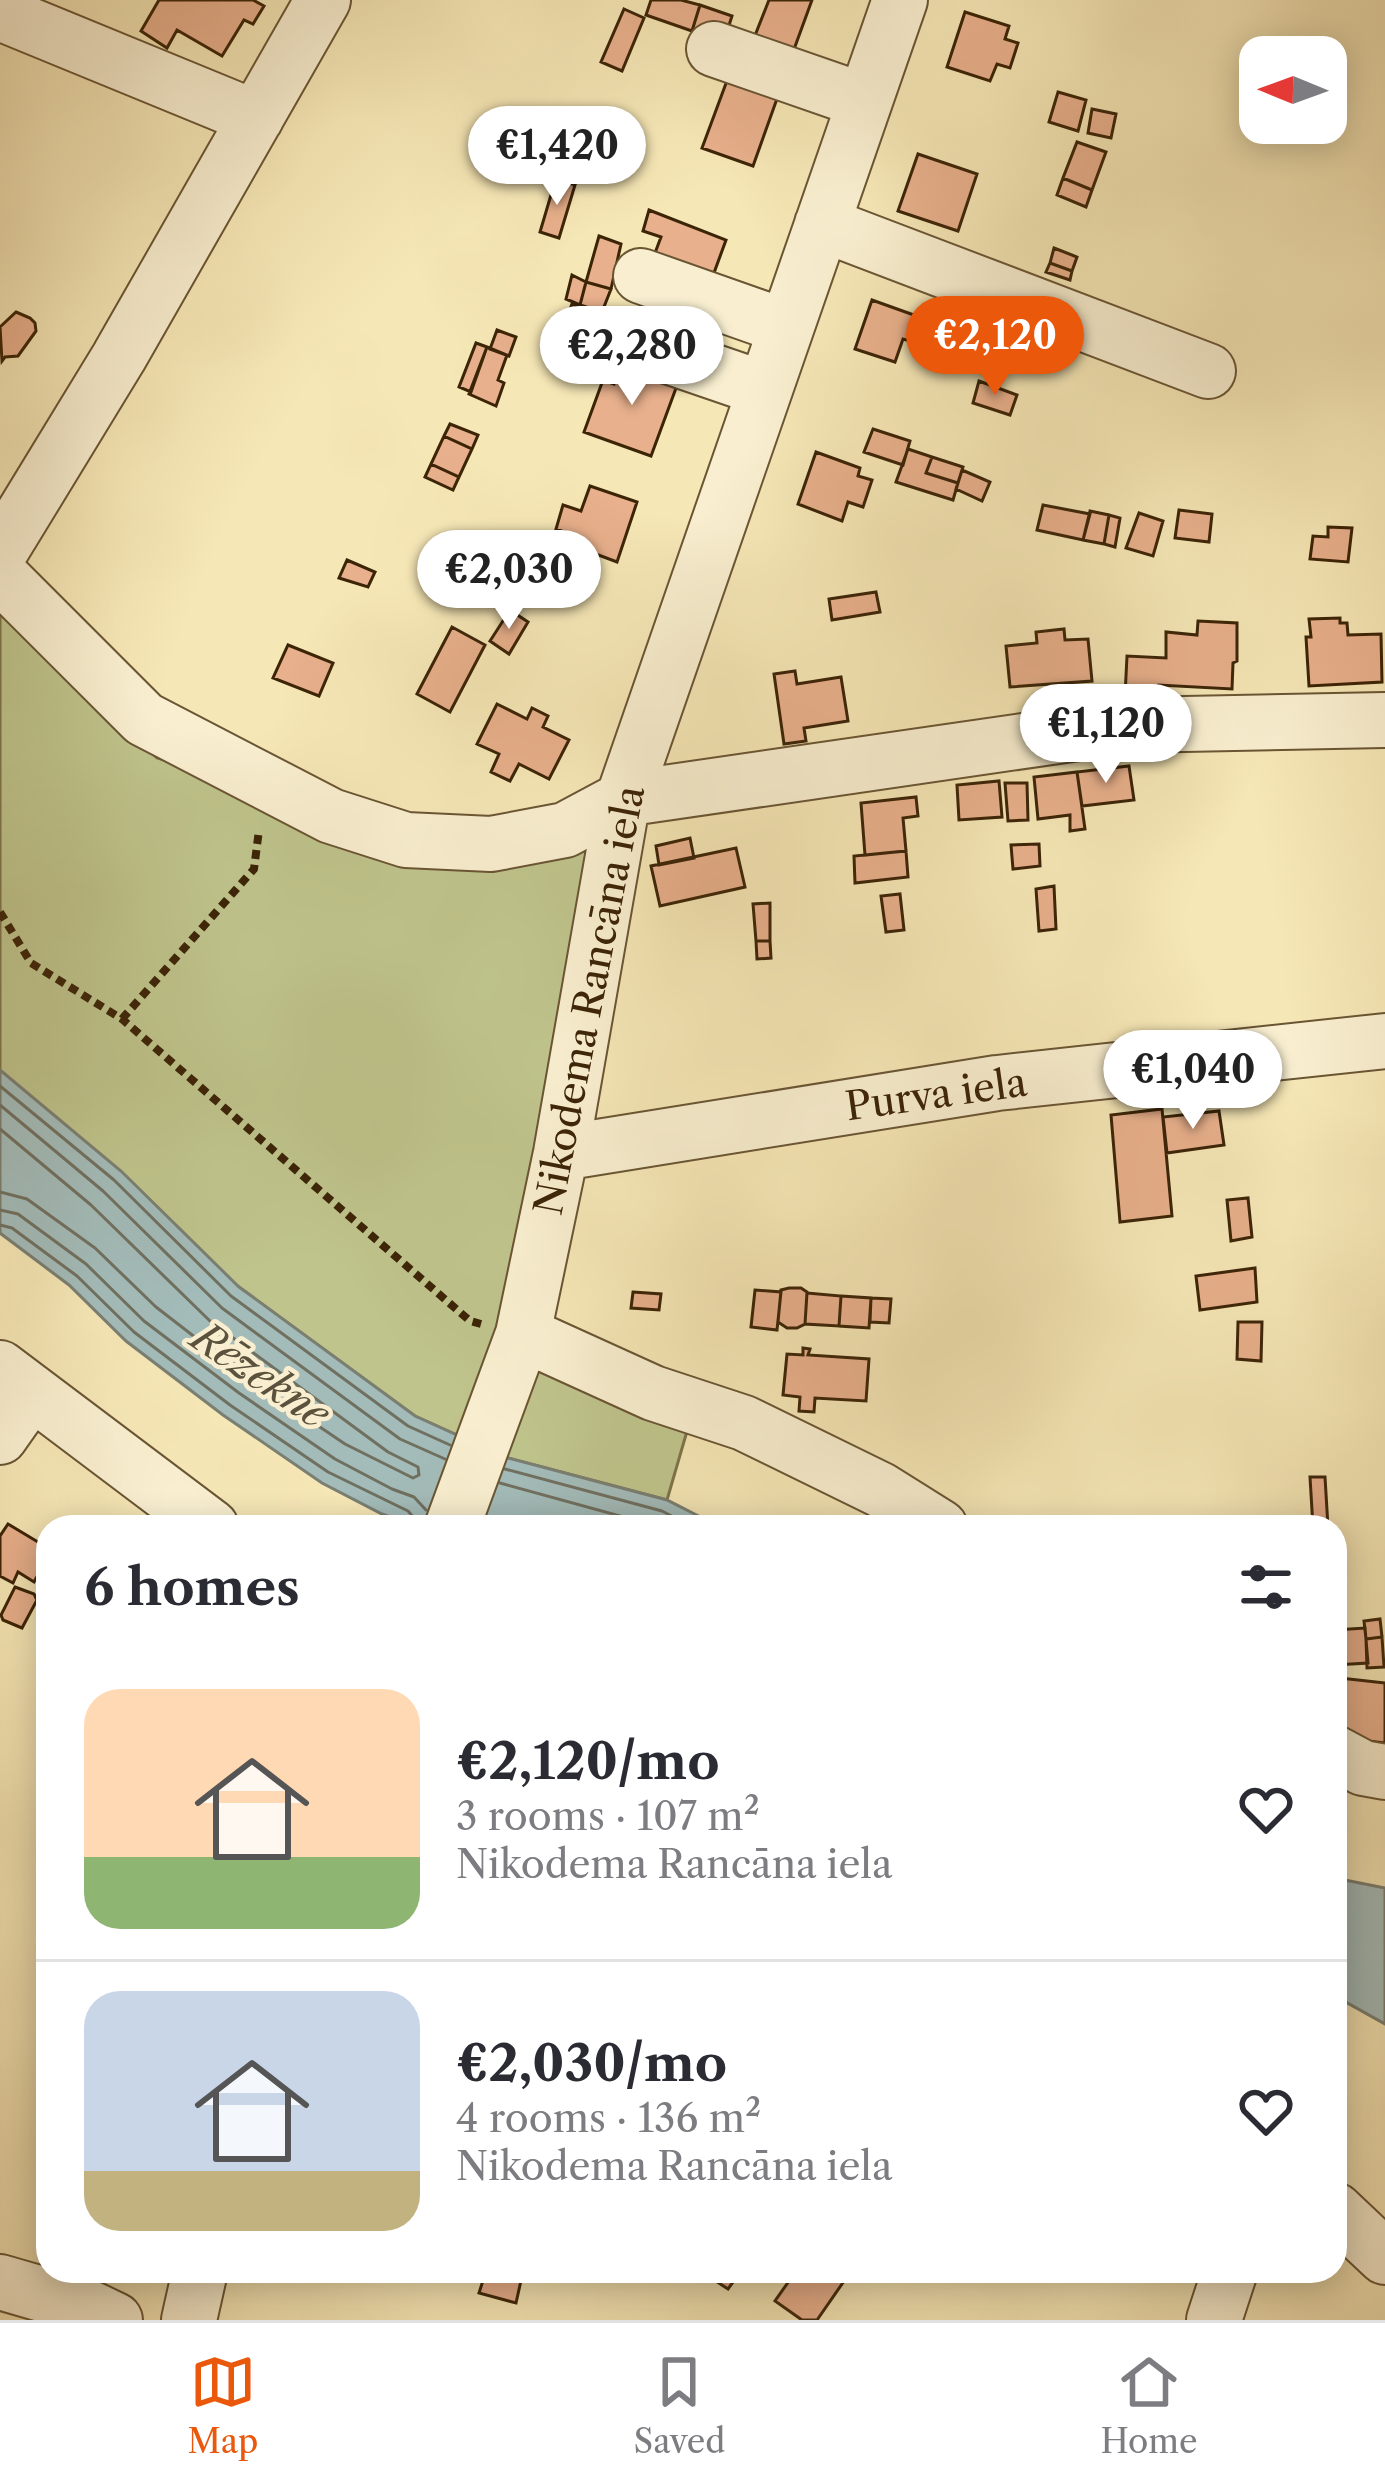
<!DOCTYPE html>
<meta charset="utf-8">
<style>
:root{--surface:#fff;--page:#f2f2f3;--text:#2b2b33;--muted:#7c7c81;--line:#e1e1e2;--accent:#ea580c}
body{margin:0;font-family:"Libre Caslon Text",serif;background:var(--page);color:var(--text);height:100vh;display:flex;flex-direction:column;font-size:45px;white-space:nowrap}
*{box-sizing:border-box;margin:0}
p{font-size:39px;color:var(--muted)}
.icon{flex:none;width:66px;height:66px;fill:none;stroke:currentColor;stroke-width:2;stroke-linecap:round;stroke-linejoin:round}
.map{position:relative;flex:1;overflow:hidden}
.panel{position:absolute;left:36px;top:1515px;width:1311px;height:768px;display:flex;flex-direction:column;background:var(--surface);border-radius:36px;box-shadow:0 6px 30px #0003}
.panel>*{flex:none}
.needle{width:78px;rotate:271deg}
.buttons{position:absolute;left:1239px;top:36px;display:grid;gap:24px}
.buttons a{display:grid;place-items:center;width:108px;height:108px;border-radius:24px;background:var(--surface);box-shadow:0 6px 30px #0003;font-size:60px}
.price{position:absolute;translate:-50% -102px;padding:0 27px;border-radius:42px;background:#fff;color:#222;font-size:39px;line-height:78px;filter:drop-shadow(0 3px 6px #0008)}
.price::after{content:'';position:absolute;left:50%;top:72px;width:36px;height:27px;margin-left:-18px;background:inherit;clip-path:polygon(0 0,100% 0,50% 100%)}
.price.active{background:var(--accent);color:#fff}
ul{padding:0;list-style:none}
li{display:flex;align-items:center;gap:36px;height:300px;padding:0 48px}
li+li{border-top:3px solid var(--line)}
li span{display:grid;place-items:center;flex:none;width:336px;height:240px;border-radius:36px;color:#555}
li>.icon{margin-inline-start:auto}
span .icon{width:144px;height:144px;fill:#fffc;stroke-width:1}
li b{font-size:51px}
h2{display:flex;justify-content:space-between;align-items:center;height:144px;padding:0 48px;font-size:51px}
.dock{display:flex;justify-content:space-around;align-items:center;height:168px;border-top:3px solid var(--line);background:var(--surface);font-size:33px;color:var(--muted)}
.dock a{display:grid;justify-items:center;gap:6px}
.dock .active{color:var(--accent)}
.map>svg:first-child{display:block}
.green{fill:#bfc48c;stroke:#7e744a;stroke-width:3}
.water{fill:#a3bcba;stroke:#7a7f72;stroke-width:3}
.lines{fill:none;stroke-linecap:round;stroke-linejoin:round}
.shore{stroke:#707060;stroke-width:3}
.building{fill:#e8b08c;stroke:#3c2407;stroke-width:3}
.minor-casing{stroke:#6a5533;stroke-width:58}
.path{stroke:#3c2407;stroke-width:8;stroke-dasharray:9 6;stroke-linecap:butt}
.minor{stroke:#f9efd0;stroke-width:54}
.labels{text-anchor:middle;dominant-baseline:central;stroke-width:9;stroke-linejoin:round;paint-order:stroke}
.street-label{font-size:39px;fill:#3c2407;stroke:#f9efd0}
.water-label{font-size:42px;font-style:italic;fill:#5b523d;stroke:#f9efd0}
</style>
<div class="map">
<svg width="1385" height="2320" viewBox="0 0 1385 2320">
<rect width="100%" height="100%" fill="#f6e7b6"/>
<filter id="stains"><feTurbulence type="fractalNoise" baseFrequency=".00167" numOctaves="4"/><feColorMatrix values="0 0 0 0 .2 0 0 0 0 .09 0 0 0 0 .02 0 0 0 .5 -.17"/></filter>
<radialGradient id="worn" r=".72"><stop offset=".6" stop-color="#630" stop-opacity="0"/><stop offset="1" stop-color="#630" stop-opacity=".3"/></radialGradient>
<!-- green -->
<path class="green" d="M0,614L157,758L454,842L623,799L526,1360L690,1421L667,1500L508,1458L415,1416L239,1287L0,1147Z"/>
<!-- water -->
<path class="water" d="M0,1070L121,1171L239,1287L415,1416L508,1458L667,1500L720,1527H418L382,1514L322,1483L223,1415L126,1341L69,1285L0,1233Z
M1335,1878L1385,1888V2024L1335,1996Z"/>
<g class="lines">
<!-- shore -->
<path class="shore" d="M0,1086L114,1180L231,1296L408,1426L450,1445
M0,1105L103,1191L222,1308L400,1439L445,1459
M0,1129L91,1205L210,1321L388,1452L418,1467L419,1475L413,1478L345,1444L249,1379L156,1307L95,1248L27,1199L0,1192
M0,1210L18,1214L86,1264L144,1321L239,1393L335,1459L392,1489L414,1497L426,1510
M0,1225L12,1228L77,1276L134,1332L230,1405L328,1472L408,1511L414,1518L415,1527
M505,1469L662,1511L693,1527
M500,1483L660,1527"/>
</g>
<!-- building -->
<path class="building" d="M159,0H253L264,6L253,24L244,20L222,56L177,30L167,48L141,31Z
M651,0H681L700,5L692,31L646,15Z
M769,0H812L793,52L754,38Z
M700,5L732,16L724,41L692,31Z
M624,9L644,18L622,71L601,62Z
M965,12L1009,26L1005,39L1018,43L1010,68L997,64L990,81L947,67Z
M728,78L778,96L753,166L702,148Z
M1058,92L1086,100L1078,131L1049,122Z
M1092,109L1116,114L1111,138L1088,133Z
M1077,142L1106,152L1092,190L1063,178Z
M918,154L977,174L958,231L898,211Z
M556,178L575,185L559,238L540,232Z
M1063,178L1092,190L1086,207L1057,195Z
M649,210L726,240L707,292L649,269L661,237L643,231Z
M599,236L621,244L611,289L586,282Z
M1054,248L1077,257L1072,271L1050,263Z
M1050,263L1072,271L1070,280L1046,272Z
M572,275L586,282L580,305L566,299Z
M586,282L611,289L602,312L580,305Z
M872,300L925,319L917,343L903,339L895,362L855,349Z
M572,304L610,319L604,333L566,320Z
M16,312L30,318L35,323L36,331L18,356L5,357L2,361L0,327Z
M566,320L604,333L596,360L557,346Z
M497,330L516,337L509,356L490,349Z
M476,343L487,347L471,392L459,387Z
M487,347L507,355L498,380L504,383L496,406L469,394Z
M621,362L679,380L651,456L584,432L603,380L614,384Z
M979,381L1017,395L1010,415L973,403Z
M450,424L478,435L472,449L444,436Z
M873,429L910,441L903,465L864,452Z
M444,436L472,449L459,477L431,464Z
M908,449L932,457L926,473L958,483L953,500L896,482Z
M816,452L860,468L858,476L872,480L863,507L848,502L842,521L798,504Z
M932,457L963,467L958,483L926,473Z
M431,464L459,477L453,490L425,477Z
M962,470L990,482L982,501L956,489Z
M590,486L637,502L617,562L569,544L573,535L556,529L563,505L581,511Z
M1043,505L1090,514L1083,540L1037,530Z
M1179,510L1212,514L1209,542L1175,538Z
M1090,511L1109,515L1104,544L1083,540Z
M1139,513L1163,521L1153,556L1126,548Z
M1109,515L1120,518L1115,547L1104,544Z
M1328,527L1352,528L1348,562L1310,559L1313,536L1328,537Z
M347,560L375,572L368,587L339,578Z
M876,592L880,612L832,620L829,599Z
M510,610L528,622L509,654L490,641Z
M1340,618V623H1347L1348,635L1381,634L1382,682L1309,686L1306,637H1311L1309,619Z
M1198,621L1237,623V661L1233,663L1232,689L1159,685L1160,698L1125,696L1127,656L1166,658V632L1197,635Z
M452,627L485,645L450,712L417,694Z
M1064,629L1065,640L1088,639L1092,681L1010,687L1006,646L1037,643L1036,632Z
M288,645L333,663L319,696L273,678Z
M795,671L797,684L841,677L848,721L804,728L806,741L784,744L774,674Z
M497,704L527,719L532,708L548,716L543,727L569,740L549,779L519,764L510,781L491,772L499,754L477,744Z
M1129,766L1134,800L1082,806L1077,772Z
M1077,772L1085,829L1070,831V815L1038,819L1034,777Z
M999,781L1002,817L959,820L957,785Z
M1005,783H1027L1028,820L1008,821Z
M916,797L918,816L903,818L906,851L865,855L861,803Z
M690,838L694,858L659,865L656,846Z
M1039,844L1040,866L1013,869L1011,845Z
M736,848L745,887L660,906L651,866Z
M906,851L908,877L855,883L854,856Z
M1054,886L1056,929L1039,931L1036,889Z
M900,894L904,930L886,932L881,896Z
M770,903V941H756L753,904Z
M756,941H770L771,958L757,959Z
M1162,1109L1172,1216L1120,1222L1111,1115Z
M1219,1111L1224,1145L1167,1153L1163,1117Z
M1248,1198L1252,1237L1231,1241L1227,1200Z
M1255,1268L1257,1302L1200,1310L1196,1276Z
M789,1288H801L807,1292L805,1324L797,1328H787L778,1322L781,1290Z
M755,1290L781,1292L777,1330L751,1327Z
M633,1292L661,1294L659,1310L631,1308Z
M807,1293L841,1296L839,1326L805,1324Z
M841,1296L871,1298L869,1328L839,1326Z
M871,1298L891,1299L889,1323L870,1322Z
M1238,1322H1262L1261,1361L1237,1359Z
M803,1348L810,1349L808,1355L869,1359L866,1401L815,1398L814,1412L799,1411L800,1397L783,1395L787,1354L803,1355Z
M1310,1477H1325L1328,1527H1313Z
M8,1524L48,1548V1557L34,1582L18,1572L13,1583L0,1576V1536Z
M15,1587L34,1594L37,1600L22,1628L3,1620L1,1615Z
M1380,1619L1382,1637L1366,1639L1364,1621Z
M1365,1628L1368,1663L1335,1665V1630Z
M1382,1637L1384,1667L1367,1668L1366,1639Z
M1340,1678L1385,1683V1743L1335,1737V1698L1339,1699Z
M486,2271H507L522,2276L516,2303L479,2293Z
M712,2271H741L728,2289L708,2276Z
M796,2271H851L817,2320H802L775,2301Z"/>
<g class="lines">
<!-- minor casing -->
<g class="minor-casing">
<path id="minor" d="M0,13L256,118
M714,49L864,101
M822,224L1208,371
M641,276L786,327
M621,340L764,389
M0,552L119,357L323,0
M0,575L144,719L331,816L406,840L491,844L565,830L623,799L1134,725L1385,720
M561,1153L997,1083L1385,1041
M523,1334L653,1393L744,1423L881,1490L940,1527
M0,1368L211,1527
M0,1437L31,1393
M452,1527L523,1334L561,1153L623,799L900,0
M1335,1753L1363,1768L1385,1772
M1335,2210L1385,2257
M0,2282L90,2308L115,2320
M189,2320L200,2271
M1214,2320L1230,2271"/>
</g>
<!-- path -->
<path class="path" d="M0,912L31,963L122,1019L470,1321L481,1324
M122,1019L254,869L259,830"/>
<!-- minor -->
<use href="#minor" class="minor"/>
</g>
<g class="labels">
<!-- street labels -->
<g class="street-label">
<text transform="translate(589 1000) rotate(-79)">Nikodema Rancāna iela</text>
<text transform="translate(936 1094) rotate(-8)">Purva iela</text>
</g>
<!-- water labels -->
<g class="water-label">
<text transform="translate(261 1375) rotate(34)">Rēzekne</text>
</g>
</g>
<rect width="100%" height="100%" filter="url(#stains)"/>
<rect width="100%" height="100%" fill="url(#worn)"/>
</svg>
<div class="buttons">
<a><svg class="needle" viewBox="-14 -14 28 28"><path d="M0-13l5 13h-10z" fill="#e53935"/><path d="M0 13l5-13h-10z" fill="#7c7c81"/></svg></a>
</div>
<b class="price" style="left:557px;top:208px">€1,420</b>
<b class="price active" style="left:995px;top:398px">€2,120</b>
<b class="price" style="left:632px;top:408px">€2,280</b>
<b class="price" style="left:509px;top:632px">€2,030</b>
<b class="price" style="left:1106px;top:786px">€1,120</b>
<b class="price" style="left:1193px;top:1132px">€1,040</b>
<section class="panel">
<h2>6 homes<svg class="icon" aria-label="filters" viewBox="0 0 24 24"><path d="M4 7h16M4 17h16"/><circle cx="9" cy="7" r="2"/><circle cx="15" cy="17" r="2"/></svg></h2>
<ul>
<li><span style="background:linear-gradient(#ffd9b3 70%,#8fb573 0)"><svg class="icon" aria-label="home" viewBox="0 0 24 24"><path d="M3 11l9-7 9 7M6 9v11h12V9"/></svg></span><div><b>€2,120/mo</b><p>3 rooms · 107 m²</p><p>Nikodema Rancāna iela</p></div><svg class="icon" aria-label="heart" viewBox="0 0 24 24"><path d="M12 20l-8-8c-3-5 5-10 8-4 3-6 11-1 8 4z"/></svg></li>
<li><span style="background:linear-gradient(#c9d6e8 75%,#c2b280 0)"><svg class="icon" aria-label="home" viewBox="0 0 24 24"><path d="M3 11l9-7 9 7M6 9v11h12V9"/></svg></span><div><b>€2,030/mo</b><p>4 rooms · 136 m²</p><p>Nikodema Rancāna iela</p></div><svg class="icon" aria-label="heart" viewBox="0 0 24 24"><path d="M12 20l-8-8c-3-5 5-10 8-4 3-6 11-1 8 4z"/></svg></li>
</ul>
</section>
</div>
<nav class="dock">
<a class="active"><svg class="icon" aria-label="map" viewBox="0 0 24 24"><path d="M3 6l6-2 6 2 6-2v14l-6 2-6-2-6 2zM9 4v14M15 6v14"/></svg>Map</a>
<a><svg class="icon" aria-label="saved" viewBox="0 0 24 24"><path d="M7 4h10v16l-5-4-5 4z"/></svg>Saved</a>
<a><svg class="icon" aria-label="home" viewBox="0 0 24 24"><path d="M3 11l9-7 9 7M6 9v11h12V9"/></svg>Home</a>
</nav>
